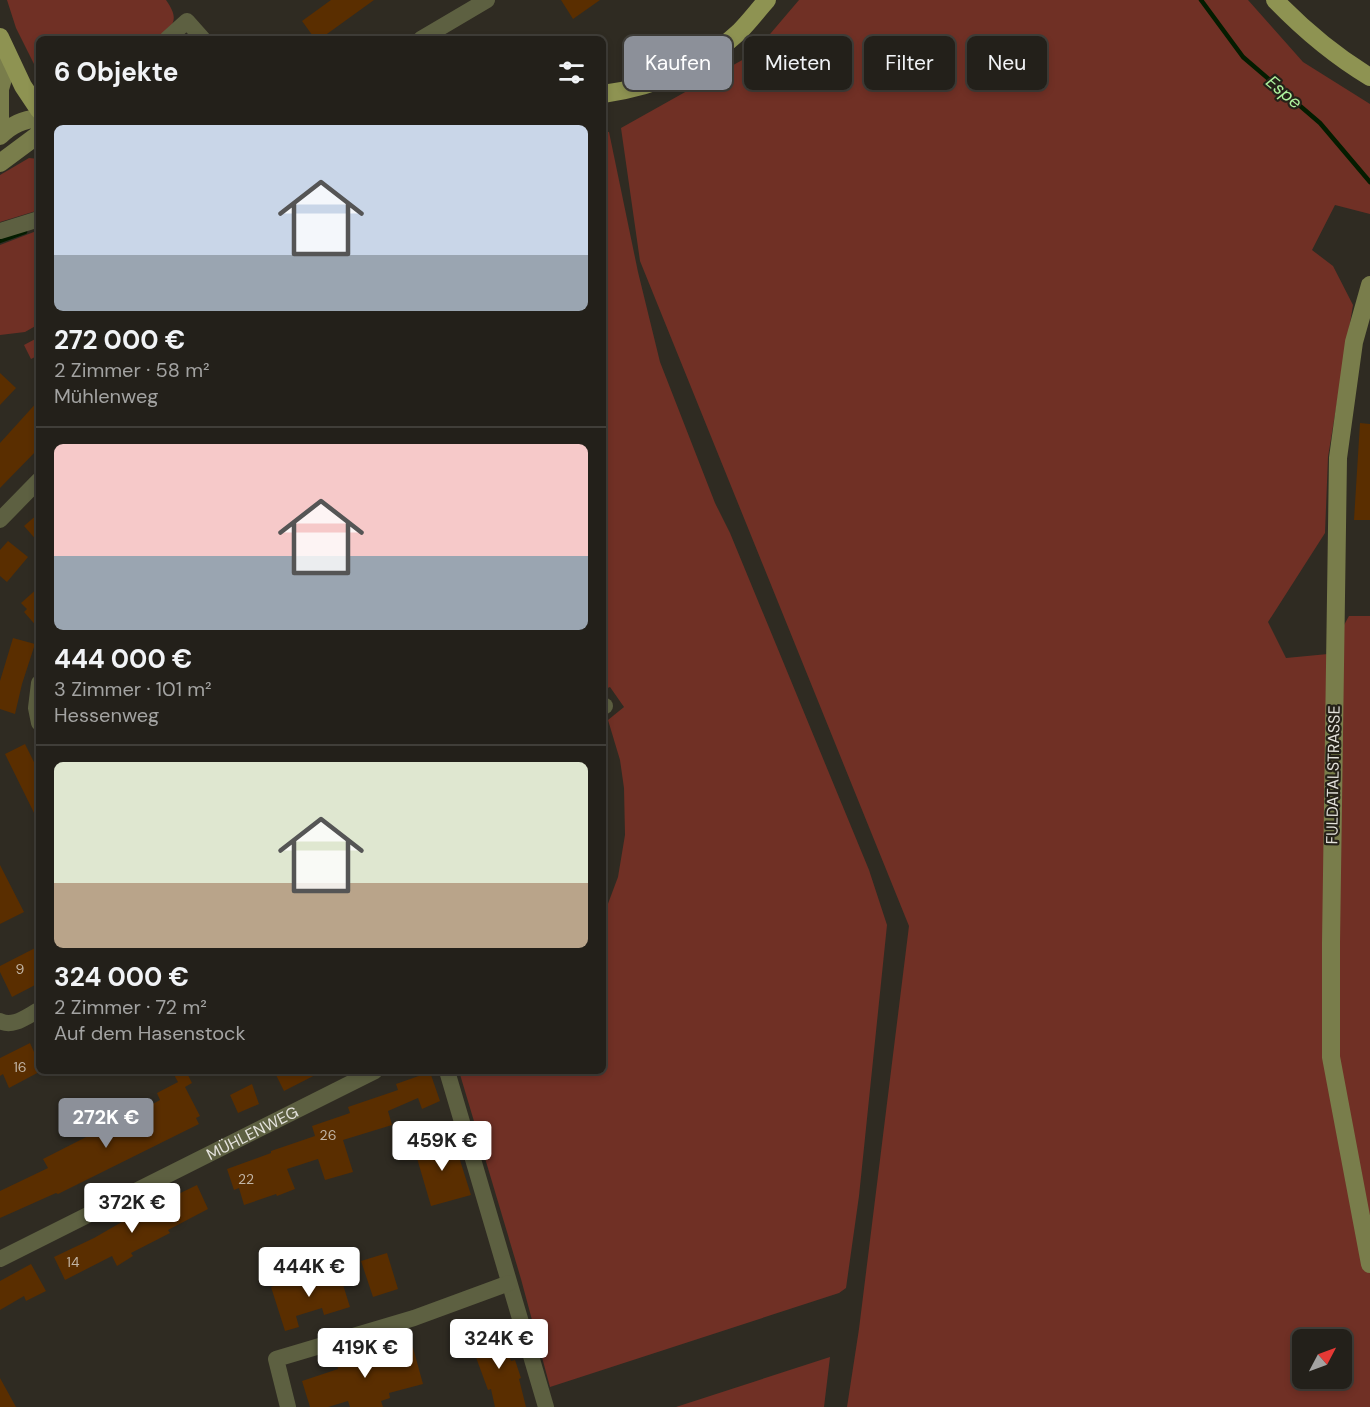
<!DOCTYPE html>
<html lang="de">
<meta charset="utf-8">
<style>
:root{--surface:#23201a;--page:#2b2823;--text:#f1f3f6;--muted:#a3a3a2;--line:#403e39;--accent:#8c9099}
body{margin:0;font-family:"DM Sans",sans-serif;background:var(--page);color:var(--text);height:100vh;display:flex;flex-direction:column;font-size:22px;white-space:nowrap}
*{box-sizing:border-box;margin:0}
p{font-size:20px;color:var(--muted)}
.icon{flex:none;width:33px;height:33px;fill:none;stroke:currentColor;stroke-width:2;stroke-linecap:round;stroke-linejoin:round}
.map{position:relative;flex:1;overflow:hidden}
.details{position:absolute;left:36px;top:36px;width:570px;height:1038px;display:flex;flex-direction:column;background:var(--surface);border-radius:9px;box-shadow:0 3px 9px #0003,0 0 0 2px var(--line)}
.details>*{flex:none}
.top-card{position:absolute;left:624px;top:36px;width:570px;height:54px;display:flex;gap:12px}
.needle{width:39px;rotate:49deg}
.controls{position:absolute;left:1292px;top:1329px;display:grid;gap:12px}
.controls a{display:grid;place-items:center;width:60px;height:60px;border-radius:9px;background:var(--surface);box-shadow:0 3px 9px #0003,0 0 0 2px var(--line);font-size:30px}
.price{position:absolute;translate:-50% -51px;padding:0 14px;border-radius:6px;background:#fff;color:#222;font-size:20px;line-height:39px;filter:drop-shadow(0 2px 3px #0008)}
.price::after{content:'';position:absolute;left:50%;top:36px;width:18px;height:14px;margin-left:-9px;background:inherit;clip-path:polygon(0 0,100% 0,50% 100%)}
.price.selected{background:var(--accent);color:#fff}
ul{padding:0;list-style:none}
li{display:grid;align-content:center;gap:12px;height:318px;padding:0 18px}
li+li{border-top:2px solid var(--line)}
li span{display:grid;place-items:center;height:186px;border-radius:9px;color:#555}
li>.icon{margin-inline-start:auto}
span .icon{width:108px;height:108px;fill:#fffc;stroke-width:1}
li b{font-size:26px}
h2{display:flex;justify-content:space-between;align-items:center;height:72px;padding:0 18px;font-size:26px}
.chip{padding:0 21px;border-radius:9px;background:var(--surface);box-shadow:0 3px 9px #0003,0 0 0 2px var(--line);font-size:21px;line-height:54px}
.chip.selected{background:var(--accent);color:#fff}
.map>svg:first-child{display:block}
.green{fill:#703025;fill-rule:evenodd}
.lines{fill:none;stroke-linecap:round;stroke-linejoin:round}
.stream{stroke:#041c00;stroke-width:4.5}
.building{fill:#5a2e00}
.street{stroke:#5d6041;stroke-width:16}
.secondary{stroke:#797d4b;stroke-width:18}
.primary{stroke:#8e9352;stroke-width:18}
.labels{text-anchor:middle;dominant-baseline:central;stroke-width:4.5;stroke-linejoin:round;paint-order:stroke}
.number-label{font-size:14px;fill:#c2b5a5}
.street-label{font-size:16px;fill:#e4e2dc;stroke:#252118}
.water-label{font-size:18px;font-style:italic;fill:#acf29c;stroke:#252118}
</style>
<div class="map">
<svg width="1370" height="1407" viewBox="0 0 1370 1407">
<rect width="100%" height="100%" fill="#2f2b22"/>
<!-- green -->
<path class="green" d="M7,0H166C180,20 174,25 157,39H39V74L16,28Z
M799,0H1248L1303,62L1370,104V214L1335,205L1312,250L1333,266L1353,305L1328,457L1325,533L1268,622L1286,658L1328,654L1349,616H1370V1407H847L859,1329L909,926L640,261L621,128L753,54ZM1302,1340H1341V1378H1302Z
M603,132H609L638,272L660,362L715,503L730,533L869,870L887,925L859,1196L846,1288L839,1293L550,1387L521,1279L459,1071H603V917L618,877L625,835L624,788L620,760L608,720L624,707L610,687L603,690Z
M29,158L39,159V210L0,222V175Z
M39,230V324L25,332L0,335V245Z
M39,337V355L31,359L24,345Z
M830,1357L824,1407H676Z"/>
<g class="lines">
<!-- stream -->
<path class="stream" d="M1201,0L1243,57L1320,123L1370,182
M0,241L25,232"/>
</g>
<!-- building -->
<path class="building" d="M331,0H374L320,39H315L302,21Z
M561,0H600L573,19Z
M0,373L16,388L0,405Z
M39,400V448L0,488V443Z
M1360,423L1370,424V520H1354Z
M39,513V543L24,526Z
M8,541L28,557L7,582L0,576V550Z
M39,587V629L24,612L27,609L21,603Z
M13,638L35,644L22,684L15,714L0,709V681Z
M25,744L39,772V823L5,754Z
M0,865L24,912L0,924Z
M39,946V983L12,997L0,972V966Z
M30,1043L39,1063V1071H41L9,1088L3,1074L0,1076V1058Z
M172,1071H186L192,1083L185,1087L200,1116L196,1118L199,1124L58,1194L56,1193L0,1218V1191L48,1168L43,1159L90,1135L88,1131L107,1122L114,1137L146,1123L140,1111L160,1100L157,1093L178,1082Z
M274,1071H323L284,1091Z
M430,1072L440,1101L422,1109L418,1098L388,1111L392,1125L343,1140L353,1172L325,1180L318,1159L287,1169L295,1189L277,1196L276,1194L244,1205L239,1188L234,1190L227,1169L271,1153V1151L315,1136L312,1126L350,1113L348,1107L398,1090L396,1084Z
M252,1084L259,1104L238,1113L230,1095Z
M453,1138L471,1195L431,1206L414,1148Z
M197,1185L208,1209L168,1230L170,1233L131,1253L133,1256L117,1266L112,1256L65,1280L54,1257L94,1238L127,1219L126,1216L147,1205L151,1213L173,1203L170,1198Z
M387,1253L398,1289L373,1297L361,1261Z
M31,1264L46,1291L26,1301L24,1296L0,1310V1281Z
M339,1272L350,1307L324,1315L322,1308L296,1316L299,1327L285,1331L271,1287L300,1278L302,1285Z
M500,1329L511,1361L515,1360L521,1378L519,1379L526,1407H495L491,1389L488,1390L470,1341Z
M412,1344L423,1384L389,1393L390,1398L381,1401L383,1407H350L348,1401L328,1407H310L302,1381L338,1369L336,1361L366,1351L367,1355Z
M0,1378L16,1407H0Z"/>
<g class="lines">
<!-- street -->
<g class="street">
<path d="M167,39L187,21L203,39"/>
<path d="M421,39L487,0"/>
<path d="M0,231L39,219"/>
<path d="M0,520L39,480"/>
<path d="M39,683L36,708L39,723"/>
<path d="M603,706H605"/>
<path d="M0,1021C13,1028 27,1016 39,1010"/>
<path d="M447,1071L546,1407"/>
<path id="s1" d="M0,1259L375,1071"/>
<path d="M288,1407L276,1359L414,1318L509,1283"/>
</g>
<!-- secondary -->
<path class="secondary" d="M0,121V89L9,59
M0,136C12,124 23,120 39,118
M0,163L39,134
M1370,285L1354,342L1338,458L1331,943V1057L1370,1264"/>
<!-- primary -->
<path class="primary" d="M1275,0C1304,30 1335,56 1370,77
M0,37L23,86L39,110
M603,94C654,87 702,67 739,32C749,22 758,10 767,0"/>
</g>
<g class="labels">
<!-- number labels -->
<g class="number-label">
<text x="20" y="969">9</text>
<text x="20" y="1067">16</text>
<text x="328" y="1135">26</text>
<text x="246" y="1179">22</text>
<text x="73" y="1262">14</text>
</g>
<!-- street labels -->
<g class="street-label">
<text transform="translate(1333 775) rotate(-89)">FULDATALSTRASSE</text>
<text stroke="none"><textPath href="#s1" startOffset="282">MÜHLENWEG</textPath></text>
</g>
<!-- water labels -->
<g class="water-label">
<text transform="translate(1284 92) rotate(40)">Espe</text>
</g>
</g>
</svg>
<div class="controls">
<a><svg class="needle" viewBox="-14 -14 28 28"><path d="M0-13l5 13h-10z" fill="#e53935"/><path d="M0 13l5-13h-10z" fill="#a3a3a2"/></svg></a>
</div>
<b class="price selected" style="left:106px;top:1149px">272K €</b>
<b class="price" style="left:442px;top:1172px">459K €</b>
<b class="price" style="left:132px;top:1234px">372K €</b>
<b class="price" style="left:309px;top:1298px">444K €</b>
<b class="price" style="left:499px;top:1370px">324K €</b>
<b class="price" style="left:365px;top:1379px">419K €</b>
<div class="top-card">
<a class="chip selected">Kaufen</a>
<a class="chip">Mieten</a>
<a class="chip">Filter</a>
<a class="chip">Neu</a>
</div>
<section class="details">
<h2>6 Objekte<svg class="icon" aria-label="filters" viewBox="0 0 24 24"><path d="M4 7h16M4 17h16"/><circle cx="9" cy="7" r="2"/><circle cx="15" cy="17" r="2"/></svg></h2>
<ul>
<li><span style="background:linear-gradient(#c9d6e8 70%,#9aa5b1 0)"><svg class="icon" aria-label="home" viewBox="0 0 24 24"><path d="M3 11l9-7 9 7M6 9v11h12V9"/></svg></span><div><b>272 000 €</b><p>2 Zimmer · 58 m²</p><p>Mühlenweg</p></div></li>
<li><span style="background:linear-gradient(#f6c9c9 60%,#9aa5b1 0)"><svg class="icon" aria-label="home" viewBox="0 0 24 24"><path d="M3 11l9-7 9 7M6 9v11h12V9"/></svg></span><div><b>444 000 €</b><p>3 Zimmer · 101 m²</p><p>Hessenweg</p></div></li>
<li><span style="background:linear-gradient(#dfe7d0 65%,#b9a48a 0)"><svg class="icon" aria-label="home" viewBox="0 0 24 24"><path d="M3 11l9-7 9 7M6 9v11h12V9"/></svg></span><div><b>324 000 €</b><p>2 Zimmer · 72 m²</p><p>Auf dem Hasenstock</p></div></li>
</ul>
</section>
</div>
